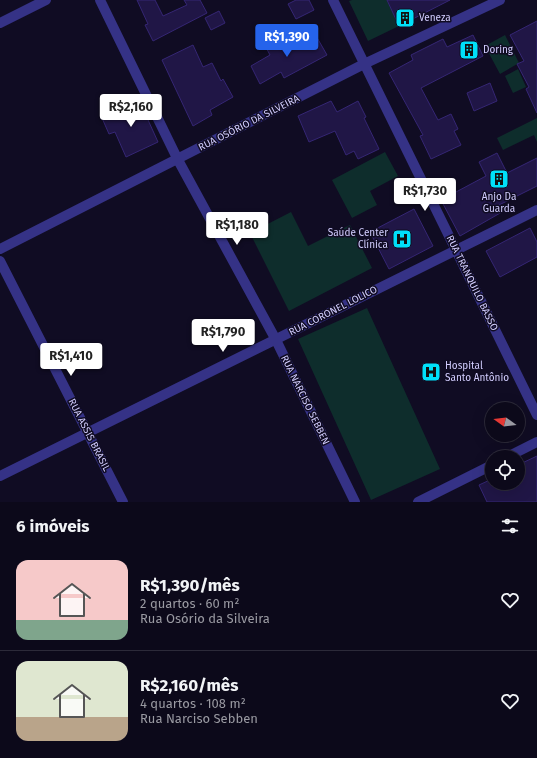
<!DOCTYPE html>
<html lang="pt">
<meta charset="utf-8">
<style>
:root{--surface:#0c091a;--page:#1a1727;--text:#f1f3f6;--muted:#9a9aa2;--line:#2c2a39;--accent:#2563eb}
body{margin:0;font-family:"Fira Sans",sans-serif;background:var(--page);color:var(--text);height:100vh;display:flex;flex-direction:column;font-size:15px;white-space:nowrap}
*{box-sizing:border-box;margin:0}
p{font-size:13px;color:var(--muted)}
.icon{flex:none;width:22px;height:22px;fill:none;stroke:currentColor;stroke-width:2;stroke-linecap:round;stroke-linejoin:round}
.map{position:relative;height:502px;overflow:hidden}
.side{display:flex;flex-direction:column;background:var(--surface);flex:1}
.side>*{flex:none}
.needle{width:26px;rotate:285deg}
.buttons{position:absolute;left:485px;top:402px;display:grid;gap:8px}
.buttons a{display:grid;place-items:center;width:40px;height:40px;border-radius:50%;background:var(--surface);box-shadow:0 4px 16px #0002,0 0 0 1px var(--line);font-size:20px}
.price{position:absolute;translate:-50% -34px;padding:0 9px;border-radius:4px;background:#fff;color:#222;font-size:13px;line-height:26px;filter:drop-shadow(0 1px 2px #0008)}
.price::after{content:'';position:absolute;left:50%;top:24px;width:12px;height:9px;margin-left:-6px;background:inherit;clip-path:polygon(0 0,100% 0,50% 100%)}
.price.current{background:var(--accent);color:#fff}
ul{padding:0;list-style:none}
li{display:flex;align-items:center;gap:12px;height:100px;padding:0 16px}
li+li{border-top:1px solid var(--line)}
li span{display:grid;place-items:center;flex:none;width:112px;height:80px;border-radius:12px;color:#555}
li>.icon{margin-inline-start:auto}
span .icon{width:48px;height:48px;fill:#fffc;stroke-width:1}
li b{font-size:17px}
h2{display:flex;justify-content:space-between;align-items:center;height:48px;padding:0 16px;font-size:17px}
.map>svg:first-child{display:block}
.green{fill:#0e2d2c}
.building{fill:#201646;stroke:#352674}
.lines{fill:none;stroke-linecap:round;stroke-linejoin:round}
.minor{stroke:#353286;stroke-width:10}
.labels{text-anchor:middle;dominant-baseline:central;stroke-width:3;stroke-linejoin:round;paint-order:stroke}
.poi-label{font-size:10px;fill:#d3ceff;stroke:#100c23;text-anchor:start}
.street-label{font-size:10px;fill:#d3ceff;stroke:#100c23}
</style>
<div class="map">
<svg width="537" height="502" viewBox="0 0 537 502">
<rect width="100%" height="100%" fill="#100c23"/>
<!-- green -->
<path class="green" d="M352,0H387L399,26L368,41L349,1Z
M505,35L519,63L500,74L485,46Z
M518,69L526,87L513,93L505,76Z
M537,118V142L534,135L503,150L497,138Z
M385,152L398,176L370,191L377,205L352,218L332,180Z
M291,212L308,246L350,225L372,268L289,311L250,233Z
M367,308L440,469L371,500L298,339Z"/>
<!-- building -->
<path class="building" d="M137,0H155L163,16L187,5L184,0H200L207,13L153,41L145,25L148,24Z
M296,0H309L314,10L296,19L288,4Z
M387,0H450L399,26Z
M219,11L225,23L211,30L205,18Z
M537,21V113L526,89L529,87L517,64L524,61L510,35Z
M275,33L284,51L315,34L327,55L284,78L281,72L260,84L251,66L270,55L262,40Z
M473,35L483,56L421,88L438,120L451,114L458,129L454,131L461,145L431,159L420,136L423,135L389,73L413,60L411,55L443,39L447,47Z
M193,45L203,67L212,63L221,81L223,79L233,97L210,110L212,115L193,126L162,60Z
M490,83L497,101L474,111L467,93Z
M139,100L158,142L126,157L115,132L109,134L102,118Z
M331,101L337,112L358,101L366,117L364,118L379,149L358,159L354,151L346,155L335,131L309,142L298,116Z
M497,153L507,173L537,158V186L499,205L502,212L460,236L441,200L486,176L479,162Z
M414,209L433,246L389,269L370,232Z
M530,228L537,242V257L500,277L486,251Z
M537,456V502H487L479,485L492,479V483H518V465Z"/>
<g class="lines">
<!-- minor -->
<path class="minor" d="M100,0L178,160L276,340L355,502
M333,0L537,415
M0,23L46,0
M0,249L364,64L500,0
M0,261L123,502
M507,457L537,442
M0,476L537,210
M418,502L492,465"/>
</g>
<!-- icons -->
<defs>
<g id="building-square" transform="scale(1)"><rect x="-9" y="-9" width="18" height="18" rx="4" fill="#00e0f9" stroke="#100c23"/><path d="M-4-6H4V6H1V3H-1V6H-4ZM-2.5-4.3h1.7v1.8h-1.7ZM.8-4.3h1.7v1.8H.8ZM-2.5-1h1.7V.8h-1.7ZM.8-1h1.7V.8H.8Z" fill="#111"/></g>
<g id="hospital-square" transform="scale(1)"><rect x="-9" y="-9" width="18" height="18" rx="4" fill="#00e0f9" stroke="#100c23"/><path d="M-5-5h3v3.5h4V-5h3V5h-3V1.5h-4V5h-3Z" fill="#111"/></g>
</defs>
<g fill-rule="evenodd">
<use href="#building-square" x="405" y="18"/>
<use href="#building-square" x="469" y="50"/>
<use href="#building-square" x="499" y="179"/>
<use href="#hospital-square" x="402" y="239"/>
<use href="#hospital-square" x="431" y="372"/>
</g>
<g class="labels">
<!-- poi labels -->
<g class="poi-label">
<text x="419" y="18">Veneza</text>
<text x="483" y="50">Doring</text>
<text x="499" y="197" text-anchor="middle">Anjo Da<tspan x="499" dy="12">Guarda</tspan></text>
<text x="388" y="233" text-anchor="end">Saúde Center<tspan x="388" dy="12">Clínica</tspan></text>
<text x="445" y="366">Hospital<tspan x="445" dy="12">Santo Antônio</tspan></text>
</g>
<!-- street labels -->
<g class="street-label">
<text transform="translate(249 123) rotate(-27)">RUA OSÓRIO DA SILVEIRA</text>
<text transform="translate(472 283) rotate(64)">RUA TRANQUILO BASSO</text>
<text transform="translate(333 311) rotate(-27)">RUA CORONEL LOLICO</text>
<text transform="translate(305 400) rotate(64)">RUA NARCISO SEBBEN</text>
<text transform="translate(89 435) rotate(63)">RUA ASSIS BRASIL</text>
</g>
</g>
</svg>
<div class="buttons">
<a><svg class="needle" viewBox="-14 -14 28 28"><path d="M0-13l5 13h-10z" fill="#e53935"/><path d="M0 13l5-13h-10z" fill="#9a9aa2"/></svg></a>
<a><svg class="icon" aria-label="locate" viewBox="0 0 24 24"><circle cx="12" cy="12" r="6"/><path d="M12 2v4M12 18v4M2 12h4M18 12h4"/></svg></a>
</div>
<b class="price current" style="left:287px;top:58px">R$1,390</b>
<b class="price" style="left:131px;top:128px">R$2,160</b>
<b class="price" style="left:425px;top:212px">R$1,730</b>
<b class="price" style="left:237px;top:246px">R$1,180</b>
<b class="price" style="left:223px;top:353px">R$1,790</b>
<b class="price" style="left:71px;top:377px">R$1,410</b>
</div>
<section class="side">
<h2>6 imóveis<svg class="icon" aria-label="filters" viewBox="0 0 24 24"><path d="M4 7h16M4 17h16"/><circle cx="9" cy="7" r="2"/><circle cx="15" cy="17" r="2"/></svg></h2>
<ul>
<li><span style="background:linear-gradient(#f6c9c9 75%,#7fa58c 0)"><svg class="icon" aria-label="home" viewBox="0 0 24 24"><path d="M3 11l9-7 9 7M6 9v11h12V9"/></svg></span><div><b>R$1,390/mês</b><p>2 quartos · 60 m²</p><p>Rua Osório da Silveira</p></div><svg class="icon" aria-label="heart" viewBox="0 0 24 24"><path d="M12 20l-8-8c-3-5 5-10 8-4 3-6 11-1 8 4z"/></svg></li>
<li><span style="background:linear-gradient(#dfe7d0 70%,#b9a48a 0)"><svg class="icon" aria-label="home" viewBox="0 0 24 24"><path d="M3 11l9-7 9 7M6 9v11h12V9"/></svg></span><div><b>R$2,160/mês</b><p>4 quartos · 108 m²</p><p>Rua Narciso Sebben</p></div><svg class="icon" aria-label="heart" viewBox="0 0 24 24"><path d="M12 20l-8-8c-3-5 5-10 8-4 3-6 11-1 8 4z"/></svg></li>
</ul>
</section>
